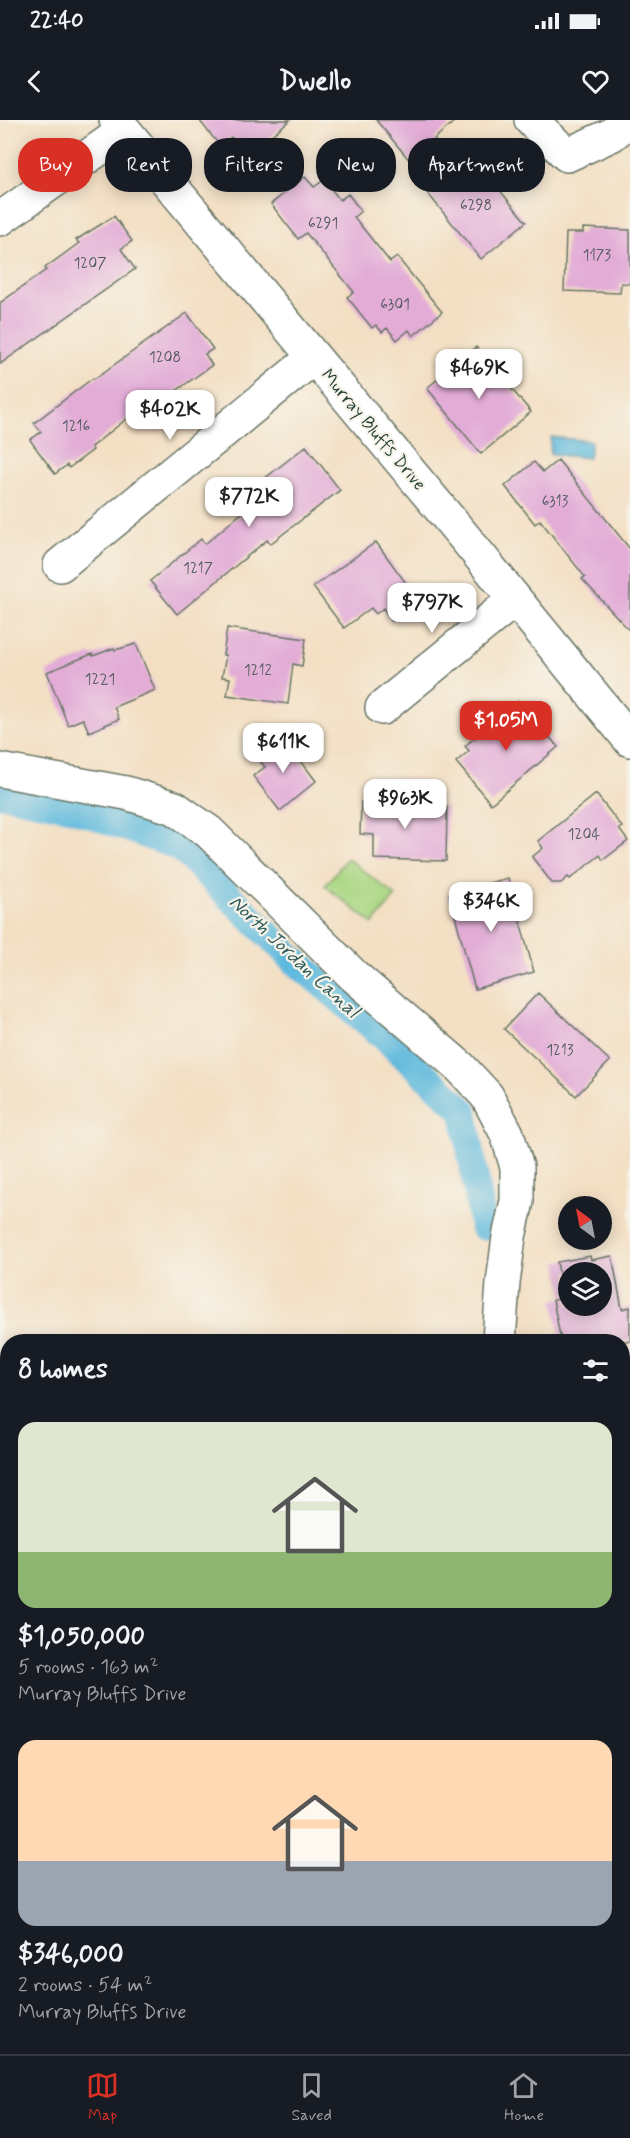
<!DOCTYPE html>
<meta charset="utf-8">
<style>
:root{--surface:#171b24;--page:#20242c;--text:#f1f3f6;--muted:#9ea1a6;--line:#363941;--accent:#d93025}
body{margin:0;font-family:Mynerve,sans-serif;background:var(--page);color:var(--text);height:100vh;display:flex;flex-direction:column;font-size:22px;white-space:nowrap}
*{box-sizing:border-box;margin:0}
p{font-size:20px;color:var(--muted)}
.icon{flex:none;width:33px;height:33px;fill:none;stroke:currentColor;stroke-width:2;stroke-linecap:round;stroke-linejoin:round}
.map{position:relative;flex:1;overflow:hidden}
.sheet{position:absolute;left:0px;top:1214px;width:630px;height:722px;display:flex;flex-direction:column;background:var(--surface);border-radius:24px 24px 0 0;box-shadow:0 3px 15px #0003}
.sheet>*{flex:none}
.top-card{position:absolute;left:18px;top:18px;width:594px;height:54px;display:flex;gap:12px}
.needle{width:39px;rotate:328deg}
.buttons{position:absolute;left:558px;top:1076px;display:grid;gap:12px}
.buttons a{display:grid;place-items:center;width:54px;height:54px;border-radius:50%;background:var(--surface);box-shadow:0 3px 15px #0003;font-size:30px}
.price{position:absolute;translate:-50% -51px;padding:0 14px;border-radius:12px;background:#fff;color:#222;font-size:20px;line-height:39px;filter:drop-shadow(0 2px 3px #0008)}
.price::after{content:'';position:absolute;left:50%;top:36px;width:18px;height:14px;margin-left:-9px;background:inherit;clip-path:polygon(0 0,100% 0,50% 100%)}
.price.selected{background:var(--accent);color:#fff}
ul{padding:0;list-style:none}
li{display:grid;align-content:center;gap:12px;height:318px;padding:0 18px}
li span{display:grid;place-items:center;height:186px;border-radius:18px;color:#555}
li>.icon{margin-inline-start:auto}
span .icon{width:108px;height:108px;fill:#fffc;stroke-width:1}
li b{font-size:26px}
h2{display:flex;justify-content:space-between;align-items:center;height:72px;padding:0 18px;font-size:26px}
.pill{padding:0 21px;border-radius:24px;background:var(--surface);box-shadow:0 3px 15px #0003;font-size:21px;line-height:54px}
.pill.selected{background:var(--accent);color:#fff}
.status{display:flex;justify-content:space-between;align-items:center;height:42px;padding:0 30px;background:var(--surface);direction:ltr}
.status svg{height:16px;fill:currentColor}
header{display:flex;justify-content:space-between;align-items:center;height:78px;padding:0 18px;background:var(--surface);font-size:27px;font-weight:700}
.dock{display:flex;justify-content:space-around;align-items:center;height:84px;border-top:2px solid var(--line);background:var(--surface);font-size:16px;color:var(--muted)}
.dock a{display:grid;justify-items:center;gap:3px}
.dock .selected{color:var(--accent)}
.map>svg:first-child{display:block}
.green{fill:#abd784;stroke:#658a5c;stroke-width:1.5}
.water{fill:#60badd;stroke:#407c88;stroke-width:1.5}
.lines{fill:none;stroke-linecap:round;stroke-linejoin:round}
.canal{stroke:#60badd;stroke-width:28}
.building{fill:#e2acd7;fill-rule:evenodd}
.minor-casing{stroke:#697666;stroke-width:36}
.minor{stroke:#fff;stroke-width:33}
.labels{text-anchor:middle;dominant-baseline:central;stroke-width:4.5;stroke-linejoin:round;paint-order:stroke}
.number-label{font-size:15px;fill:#50595d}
.street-label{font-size:18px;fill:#1f3d34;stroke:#f7f3e8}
.water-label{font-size:20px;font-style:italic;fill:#2f5c5e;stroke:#f7f3e8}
</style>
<div class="status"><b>22:40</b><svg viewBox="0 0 49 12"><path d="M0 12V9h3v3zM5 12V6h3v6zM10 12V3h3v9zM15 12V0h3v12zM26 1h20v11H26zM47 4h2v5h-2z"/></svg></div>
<header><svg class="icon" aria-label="back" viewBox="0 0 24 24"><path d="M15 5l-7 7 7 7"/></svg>Dwello<svg class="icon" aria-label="heart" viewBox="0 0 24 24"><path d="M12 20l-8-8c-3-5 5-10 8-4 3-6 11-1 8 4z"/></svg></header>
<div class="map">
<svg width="630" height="1934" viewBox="0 0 630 1934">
<rect width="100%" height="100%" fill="#f7f3e8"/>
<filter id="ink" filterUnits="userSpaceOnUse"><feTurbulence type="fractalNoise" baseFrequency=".0167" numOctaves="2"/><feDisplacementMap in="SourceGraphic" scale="12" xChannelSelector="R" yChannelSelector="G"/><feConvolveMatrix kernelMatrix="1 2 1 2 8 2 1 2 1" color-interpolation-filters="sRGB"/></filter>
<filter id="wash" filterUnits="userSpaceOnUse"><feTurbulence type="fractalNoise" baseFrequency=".008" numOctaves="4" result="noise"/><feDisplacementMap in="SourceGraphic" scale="24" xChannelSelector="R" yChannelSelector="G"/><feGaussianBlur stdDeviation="1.35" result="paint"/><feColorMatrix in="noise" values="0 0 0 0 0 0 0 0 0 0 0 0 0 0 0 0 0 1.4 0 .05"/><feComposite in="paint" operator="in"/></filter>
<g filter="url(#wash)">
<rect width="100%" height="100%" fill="#f3dfc3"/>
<!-- green -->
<path class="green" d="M347,738L396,776L373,804L325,766Z"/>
<!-- water -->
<path class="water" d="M551,317L591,321L589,338L550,334Z"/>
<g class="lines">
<!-- canal -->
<path class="canal" d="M0,673L73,688L179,727L294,840L382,915L464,991L483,1106
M622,1685L630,1695"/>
</g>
<g id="blocks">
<!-- building -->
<path class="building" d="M199,0H290L246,36L231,17L220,26Z
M376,0H456L434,19L465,57L479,45L526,102L481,139L425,70L431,66Z
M305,57L314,67L324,60L340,80L348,74L361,91L354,97L390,142L397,137L442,192L413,216L409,210L397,220L387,208L382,212L376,205L372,208L347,177L354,172L306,113L298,119L271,84Z
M114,96L132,121L121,129L135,149L0,244V183L46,150L45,148L79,123L76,120Z
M583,108L630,110V164L621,163L620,173L564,171L566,113H583Z
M187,193L213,229L205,234L212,245L151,289L147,283L91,327L93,330L69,348L67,345L55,354L30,320L41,312L34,303L93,258L94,259Z
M476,227L531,292L481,334L427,268Z
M306,326L340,370L270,424L267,420L177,494L150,461L201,419L205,424L244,391L236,381Z
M558,340L630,429V511L582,459L585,457L540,400L535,404L505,366L534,342L543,352Z
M376,422L419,481L392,501L383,488L376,494L371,488L344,508L313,467Z
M227,508L306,519L302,546L293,544L288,584L227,575L230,558L222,557L226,535H223Z
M136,524L155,570L114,587L119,599L89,612L83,599L68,605L47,552L92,534L93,536L114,528L115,530Z
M518,581L558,627L491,684L456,642L469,631L465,626Z
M282,616L316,661L280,691L253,656L265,647L256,636Z
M596,674L622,707L619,709L628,721L603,740L600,735L570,759L568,757L561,763H552L532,737L543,728L538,721Z
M376,680H406V686L447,687L446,741L374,739V715L360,714L361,682H376Z
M508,758L534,852L475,869L449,774Z
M538,873L610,941L576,976L504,909Z
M590,1136L591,1140L612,1136L622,1189L630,1187V1221H561L553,1180L564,1178L557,1142ZM568,1152H602V1185H568Z"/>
</g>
</g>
<g filter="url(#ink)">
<use href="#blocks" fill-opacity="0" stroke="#697666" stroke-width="1.5"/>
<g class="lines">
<!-- minor casing -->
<g class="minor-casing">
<path id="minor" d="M116,0L470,424L630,620
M531,0L567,35L611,15L630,0
M0,99L124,11
M60,445L313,238
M382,588L514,480
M0,650L126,673L175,688L209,712L353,855L460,947L487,976L507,1014L517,1047V1081L509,1117L503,1163L499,1221
M622,1626L630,1637
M0,1631L8,1627"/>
</g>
<!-- minor -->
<use href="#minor" class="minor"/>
</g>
</g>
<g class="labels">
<!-- number labels -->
<g class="number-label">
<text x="476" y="86">6298</text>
<text x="323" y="104">6291</text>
<text x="597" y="136">1173</text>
<text x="90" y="144">1207</text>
<text x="395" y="185">6301</text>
<text x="165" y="238">1208</text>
<text x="76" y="307">1216</text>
<text x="555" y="382">6313</text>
<text x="198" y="449">1217</text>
<text x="258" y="551">1212</text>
<text x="100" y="560">1221</text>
<text x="584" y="715">1204</text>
<text x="560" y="931">1213</text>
</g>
<!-- street labels -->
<g class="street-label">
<text transform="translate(373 310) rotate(50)">Murray Bluffs Drive</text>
</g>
<!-- water labels -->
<g class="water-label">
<text transform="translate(294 837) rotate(43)">North Jordan Canal</text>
</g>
</g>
</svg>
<div class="buttons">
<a><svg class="needle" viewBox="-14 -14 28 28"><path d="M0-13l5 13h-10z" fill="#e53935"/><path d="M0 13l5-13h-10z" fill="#9ea1a6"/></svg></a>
<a><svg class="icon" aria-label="layers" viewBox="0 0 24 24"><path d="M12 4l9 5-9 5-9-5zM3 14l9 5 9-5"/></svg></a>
</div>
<b class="price" style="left:479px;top:280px">$469K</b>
<b class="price" style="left:170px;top:321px">$402K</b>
<b class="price" style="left:249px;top:408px">$772K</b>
<b class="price" style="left:432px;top:514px">$797K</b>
<b class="price selected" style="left:506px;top:632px">$1.05M</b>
<b class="price" style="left:283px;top:654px">$611K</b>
<b class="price" style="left:405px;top:710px">$963K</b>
<b class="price" style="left:491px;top:813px">$346K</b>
<div class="top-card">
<a class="pill selected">Buy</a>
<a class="pill">Rent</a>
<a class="pill">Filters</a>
<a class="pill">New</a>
<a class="pill">Apartment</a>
</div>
<section class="sheet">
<h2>8 homes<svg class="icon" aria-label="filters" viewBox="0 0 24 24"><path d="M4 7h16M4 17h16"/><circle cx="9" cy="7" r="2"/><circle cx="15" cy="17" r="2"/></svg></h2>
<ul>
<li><span style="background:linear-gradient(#dfe7d0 70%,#8fb573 0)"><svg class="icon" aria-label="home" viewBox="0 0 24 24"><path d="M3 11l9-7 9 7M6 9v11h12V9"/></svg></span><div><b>$1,050,000</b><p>5 rooms · 163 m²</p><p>Murray Bluffs Drive</p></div></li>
<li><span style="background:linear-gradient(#ffd9b3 65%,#9aa5b1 0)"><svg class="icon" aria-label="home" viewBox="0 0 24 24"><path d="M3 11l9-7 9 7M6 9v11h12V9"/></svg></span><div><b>$346,000</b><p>2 rooms · 54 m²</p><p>Murray Bluffs Drive</p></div></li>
</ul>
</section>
</div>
<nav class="dock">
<a class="selected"><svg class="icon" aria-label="map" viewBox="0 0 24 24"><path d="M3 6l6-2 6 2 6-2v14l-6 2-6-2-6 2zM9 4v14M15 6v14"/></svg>Map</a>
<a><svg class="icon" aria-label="saved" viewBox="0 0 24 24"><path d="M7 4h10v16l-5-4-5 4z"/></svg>Saved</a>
<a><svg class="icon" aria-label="home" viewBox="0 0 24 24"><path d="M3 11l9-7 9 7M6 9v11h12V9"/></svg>Home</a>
</nav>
